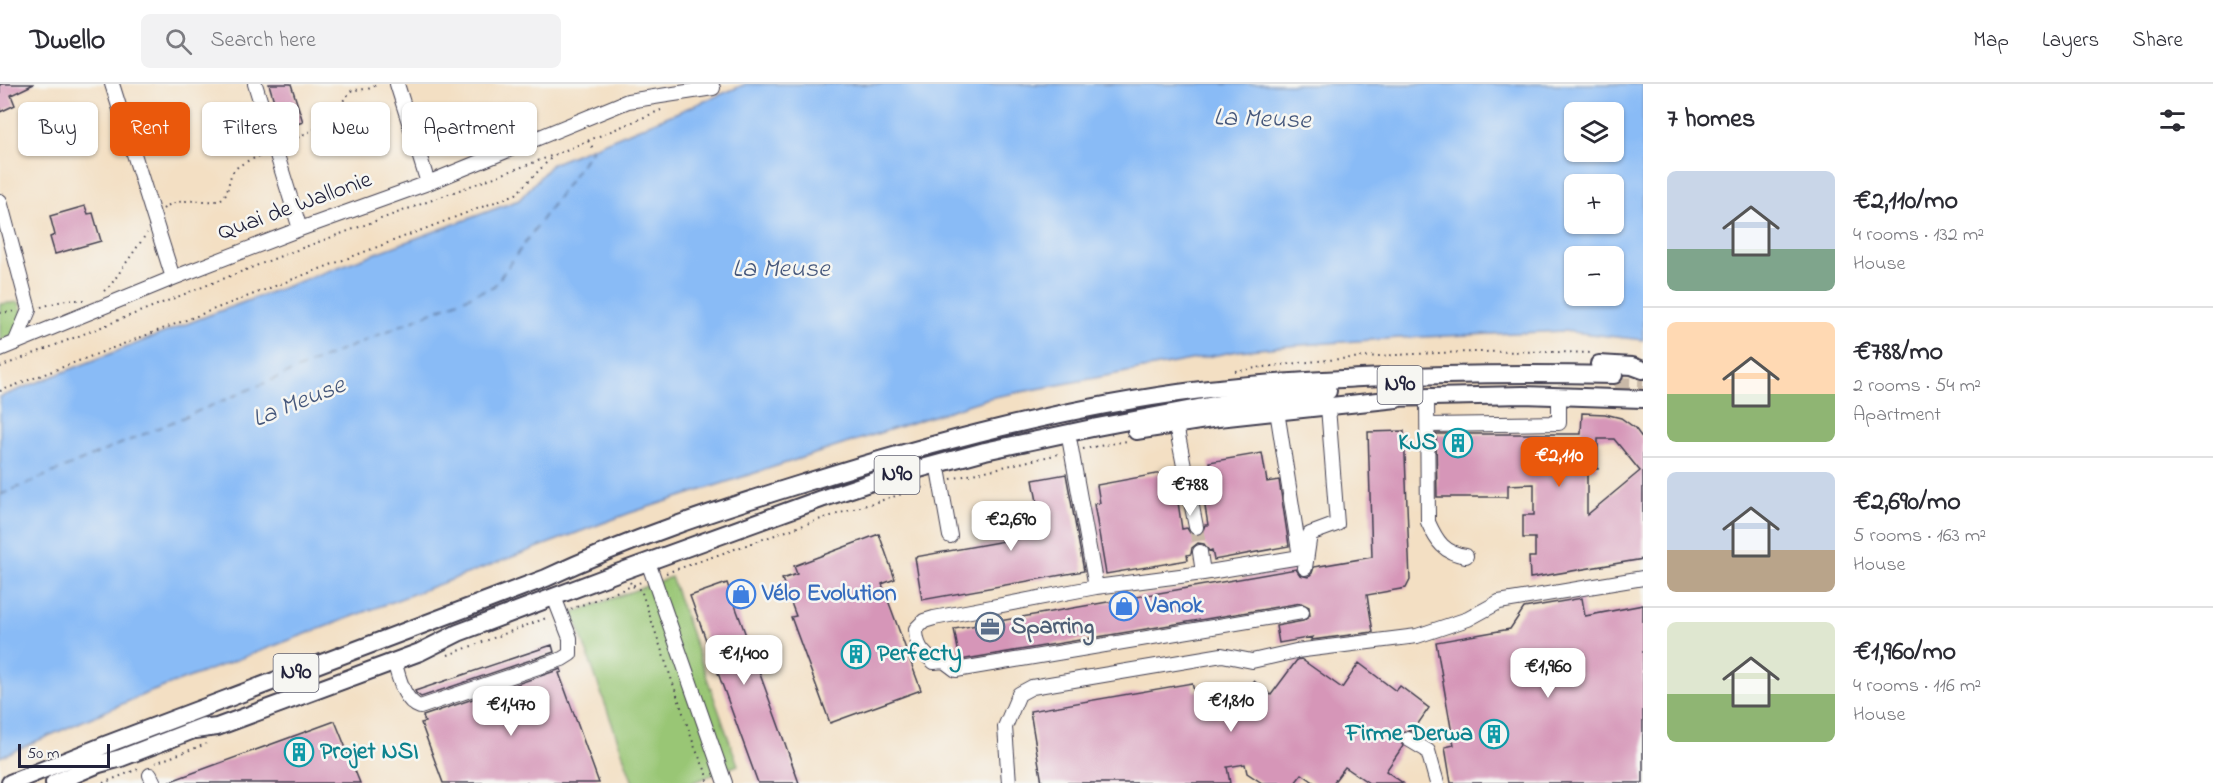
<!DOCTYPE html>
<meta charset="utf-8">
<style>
:root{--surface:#fff;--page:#f2f2f3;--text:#2b2b33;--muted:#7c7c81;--line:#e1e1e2;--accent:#ea580c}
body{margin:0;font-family:"Indie Flower",sans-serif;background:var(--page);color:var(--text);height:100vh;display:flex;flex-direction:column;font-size:22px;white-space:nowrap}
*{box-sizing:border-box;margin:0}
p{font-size:20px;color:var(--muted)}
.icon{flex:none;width:33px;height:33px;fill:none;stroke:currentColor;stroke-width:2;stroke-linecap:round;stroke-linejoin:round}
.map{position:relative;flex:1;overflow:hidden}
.sheet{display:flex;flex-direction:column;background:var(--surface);width:570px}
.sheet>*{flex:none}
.hud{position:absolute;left:18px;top:18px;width:570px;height:54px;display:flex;gap:12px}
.fabs{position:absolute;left:1564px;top:18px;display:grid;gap:12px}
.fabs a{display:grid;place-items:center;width:60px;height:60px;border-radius:9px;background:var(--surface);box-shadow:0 2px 4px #0004;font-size:30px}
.scale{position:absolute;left:18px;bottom:15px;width:92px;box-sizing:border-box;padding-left:6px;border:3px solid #22223b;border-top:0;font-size:16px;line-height:21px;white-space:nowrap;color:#22223b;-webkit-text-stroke:4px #f6f6f2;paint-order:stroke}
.price{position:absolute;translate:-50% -51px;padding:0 14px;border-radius:12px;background:#fff;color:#222;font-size:20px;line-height:39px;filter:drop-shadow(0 2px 3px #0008)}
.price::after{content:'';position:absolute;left:50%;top:36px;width:18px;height:14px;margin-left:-9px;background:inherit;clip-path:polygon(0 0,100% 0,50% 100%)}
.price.current{background:var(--accent);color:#fff}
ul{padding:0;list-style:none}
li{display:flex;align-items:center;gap:18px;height:150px;padding:0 24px}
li+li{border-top:2px solid var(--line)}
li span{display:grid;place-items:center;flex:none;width:168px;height:120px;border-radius:9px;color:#555}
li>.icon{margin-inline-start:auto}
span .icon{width:72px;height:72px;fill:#fffc;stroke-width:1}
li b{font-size:26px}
h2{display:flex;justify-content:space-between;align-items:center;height:72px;padding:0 24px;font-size:26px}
.pill{padding:0 21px;border-radius:9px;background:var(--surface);box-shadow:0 2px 4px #0004;font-size:21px;line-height:54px}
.pill.current{background:var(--accent);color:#fff}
header{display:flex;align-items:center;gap:36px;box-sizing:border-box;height:84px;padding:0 30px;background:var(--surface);border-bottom:2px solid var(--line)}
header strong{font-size:28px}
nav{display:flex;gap:33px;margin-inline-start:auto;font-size:21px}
.search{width:420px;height:54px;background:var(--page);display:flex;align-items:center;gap:15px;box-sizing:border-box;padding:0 21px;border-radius:9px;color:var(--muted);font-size:22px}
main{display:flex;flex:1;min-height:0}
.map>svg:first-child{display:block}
.green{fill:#99c674;stroke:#5e7458;stroke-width:1.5}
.water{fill:#89bbf6;stroke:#566e98;stroke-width:1.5;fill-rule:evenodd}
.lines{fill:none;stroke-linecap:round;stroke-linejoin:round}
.ferry{stroke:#46587c;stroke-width:1.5;stroke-dasharray:8 6;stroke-linecap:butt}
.building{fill:#d696b8;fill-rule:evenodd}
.minor-tunnel{stroke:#c9b9a8;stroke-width:14;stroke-dasharray:14 7;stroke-linecap:butt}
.major-tunnel{stroke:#c9b9a8;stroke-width:16;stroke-dasharray:16 8;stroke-linecap:butt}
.minor-casing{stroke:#413e4f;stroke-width:16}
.major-casing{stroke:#413e4f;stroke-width:20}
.path{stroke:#413e4f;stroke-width:2;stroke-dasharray:1.5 4.5;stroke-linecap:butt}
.minor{stroke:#fff;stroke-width:14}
.major{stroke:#fff;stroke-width:16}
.labels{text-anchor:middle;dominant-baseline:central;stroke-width:5;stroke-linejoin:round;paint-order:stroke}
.shield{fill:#f6f6f2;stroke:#626272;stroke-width:1.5}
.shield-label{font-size:22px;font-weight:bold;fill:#22223b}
.street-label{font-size:24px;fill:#22223b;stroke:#f6f6f2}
.culture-label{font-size:24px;font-weight:bold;fill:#0d838f;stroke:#f6f6f2;text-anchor:end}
.shop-label{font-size:24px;font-weight:bold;fill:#366cbe;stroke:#f6f6f2;text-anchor:start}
.service-label{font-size:24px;font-weight:bold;fill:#4e5e75;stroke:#f6f6f2;text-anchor:start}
.water-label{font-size:26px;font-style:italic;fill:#46587c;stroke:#f6f6f2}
</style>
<header>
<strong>Dwello</strong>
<div class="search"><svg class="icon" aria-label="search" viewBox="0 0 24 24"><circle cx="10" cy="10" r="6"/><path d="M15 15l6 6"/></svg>Search here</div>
<nav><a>Map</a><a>Layers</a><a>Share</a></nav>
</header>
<main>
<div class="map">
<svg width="1643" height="699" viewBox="0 0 1643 699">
<rect width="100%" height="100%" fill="#f6f6f2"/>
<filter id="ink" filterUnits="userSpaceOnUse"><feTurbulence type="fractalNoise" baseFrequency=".0167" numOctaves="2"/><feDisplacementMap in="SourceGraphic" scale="12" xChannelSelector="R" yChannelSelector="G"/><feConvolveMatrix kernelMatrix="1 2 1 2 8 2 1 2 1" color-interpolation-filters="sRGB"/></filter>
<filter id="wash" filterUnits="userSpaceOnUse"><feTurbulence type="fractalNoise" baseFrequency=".008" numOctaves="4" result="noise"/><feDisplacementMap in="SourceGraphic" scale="24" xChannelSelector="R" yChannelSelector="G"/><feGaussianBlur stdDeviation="1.35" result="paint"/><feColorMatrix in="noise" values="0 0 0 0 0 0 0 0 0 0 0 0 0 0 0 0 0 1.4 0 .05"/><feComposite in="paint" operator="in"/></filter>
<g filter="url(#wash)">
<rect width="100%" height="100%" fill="#f3dfc3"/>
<!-- green -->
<path class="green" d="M19,218L28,245L0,257V220Z
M671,493L738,681L691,699H633L573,529Z"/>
<!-- water -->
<path class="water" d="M746,0H1643V256L1563,247L1399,254L1300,261L1238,267L989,314L630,429L145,610L0,673V313L212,230L519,116L552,80ZM1575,28H1614V68H1575ZM1575,100H1614V140H1575ZM1575,172H1614V212H1575Z"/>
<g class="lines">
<!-- ferry -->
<path class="ferry" d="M0,411L494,202L593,64"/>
</g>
<g id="blocks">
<!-- building -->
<path class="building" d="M0,0H34L11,11L15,21L0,28Z
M269,0H291L303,38L282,45Z
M85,122L88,130L93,129L101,157L55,170L50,153L55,151L50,132Z
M1582,329L1605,330L1621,334L1635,344L1643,355V475L1530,494L1529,473H1535V454H1523V431H1534V400L1508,401V413H1437L1436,350H1581ZM1598,355H1614L1640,387L1587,431V385H1598Z
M1404,347L1410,496L1406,504L1367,511L1373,548L1311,556L1313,553L1279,559L1276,542L1303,537L1310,532L1309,523L1301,519L960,576L954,545L1296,485L1300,491L1308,493L1312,489L1314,483L1372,473L1368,348Z
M1262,369L1267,398L1279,396L1289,462L1214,476L1212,466L1209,467L1204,460L1198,459L1192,464L1191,470L1187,471L1188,476L1106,490L1094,420L1100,419L1097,401L1167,388L1171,406L1176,405L1182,445L1187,444L1190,449L1197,452L1202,449L1205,441H1208L1203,410L1215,408L1209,378Z
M1066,390L1084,487L922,516L915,473L1043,450L1033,396Z
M879,450L895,495L882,500L921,606L830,639L791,533L796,532L782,495L797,490L794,482Z
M727,499L782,651L799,699H758L690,512Z
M1582,514L1585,532L1643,521V699H1451L1445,663L1454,661L1436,558L1510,545L1524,524Z
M552,561L554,568L421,613L416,609L415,607Z
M1301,575L1342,604L1359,579L1396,607L1400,602L1429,624L1413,647L1408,646L1401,650L1399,655L1403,662L1386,687L1403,699H1369L1345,683L1333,699H1315L1302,690L1295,699H1262L1247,689L1245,680L1227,683L1230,699H1042L1030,627L1192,599L1194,607L1213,603L1218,633L1236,630L1235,624L1254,597L1271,611L1297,576Z
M561,585L562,588L559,589L599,699H443L421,639L425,638L423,632Z
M335,637L360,699H168V698Z"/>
</g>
</g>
<g filter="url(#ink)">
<use href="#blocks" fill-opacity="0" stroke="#413e4f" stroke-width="1.5"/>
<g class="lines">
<!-- minor-tunnel -->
<path class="minor-tunnel" d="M1196,443L1200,468"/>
<!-- major-tunnel -->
<path class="major-tunnel" d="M1614,301L1643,302"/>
<!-- minor casing -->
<g class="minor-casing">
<path id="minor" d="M112,0L173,194
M255,0L300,145
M397,0L428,99
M0,117L29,226L15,259
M0,265L173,194L300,145L428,99L628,17L713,4
M1427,313L1428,438C1437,458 1444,469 1466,472
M1277,327L1300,473L1203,489L1096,503L934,534L924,537L916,545C916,562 922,568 934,578L944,577L956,586L1302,528
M1176,341L1196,443
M1428,341L1559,339V312
M1070,359L1096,503
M939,390L950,452
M1200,468L1203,489
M648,478L725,699
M1305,484L1310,450L1337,440L1328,323
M394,577C399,593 403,617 420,623L562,575L570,570V554L554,513
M1408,655L1428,667L1437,699
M150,691L154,699
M1009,699L1005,643L1019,610L1032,603L1222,571L1252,577L1296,567L1417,552L1468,535L1499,518L1643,494"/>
</g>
<!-- major casing -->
<g class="major-casing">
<path id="major" d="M1599,280L1632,282L1643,286
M1386,314L1523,311L1643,315
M1136,347L1218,334L1397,315
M195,646L217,643L420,568L458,549L617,489L821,415L875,397L985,367L1097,343L1219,320L1328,307
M10,699L105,661L546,494C629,455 717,426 804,399C934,358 1066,323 1201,306C1254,299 1308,297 1361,294C1445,290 1529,289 1614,291
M54,699L99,680L121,674L204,642"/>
</g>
<!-- path -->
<path class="path" d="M588,57L593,64
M287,59L324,40L352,6L368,5L379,0
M163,125C177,113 201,118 217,117C231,112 226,99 233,88C239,79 253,75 263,71
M104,207L110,202L147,149
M41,223L66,216H86
M0,229L15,227
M0,283L286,170L554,71L661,26
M1235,287C1353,270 1472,265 1592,269
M0,307L516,110L552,73
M1083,365L1127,357
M951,395L1059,370
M666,489L818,436L928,402
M630,498L632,502L641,498
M571,525L632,502L641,506L695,664L707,690L708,699
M448,571L549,533
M155,679L206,660
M103,699L138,685"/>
<!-- minor -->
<use href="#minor" class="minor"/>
<!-- major -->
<use href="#major" class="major"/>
</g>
</g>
<!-- icons -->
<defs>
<g id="building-ring" transform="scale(1.5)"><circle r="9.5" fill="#f6f6f2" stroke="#0f9aa8" stroke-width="1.5"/><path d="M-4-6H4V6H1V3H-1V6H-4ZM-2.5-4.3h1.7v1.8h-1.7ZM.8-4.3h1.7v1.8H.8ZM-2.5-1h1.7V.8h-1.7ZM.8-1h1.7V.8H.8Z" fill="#0f9aa8"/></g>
<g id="shop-ring" transform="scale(1.5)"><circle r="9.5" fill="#f6f6f2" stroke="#3f7fe0" stroke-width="1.5"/><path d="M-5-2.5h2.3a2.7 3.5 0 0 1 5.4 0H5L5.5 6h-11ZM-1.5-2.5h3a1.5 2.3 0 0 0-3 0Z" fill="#3f7fe0"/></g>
<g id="office-ring" transform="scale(1.5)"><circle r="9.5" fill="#f6f6f2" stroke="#5c6f8a" stroke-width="1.5"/><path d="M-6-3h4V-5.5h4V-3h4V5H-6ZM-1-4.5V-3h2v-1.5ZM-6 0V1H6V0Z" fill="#5c6f8a"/></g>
</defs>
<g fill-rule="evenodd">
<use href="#building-ring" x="1458" y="359"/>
<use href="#shop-ring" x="741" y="510"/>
<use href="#shop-ring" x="1124" y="522"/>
<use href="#office-ring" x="990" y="543"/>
<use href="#building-ring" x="856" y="570"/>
<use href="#building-ring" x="1494" y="650"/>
<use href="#building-ring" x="299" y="668"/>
</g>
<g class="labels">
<!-- shield labels -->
<g class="shield">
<rect x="1377.5" y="282" width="45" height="38" rx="4.5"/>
<rect x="874.5" y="372" width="45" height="38" rx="4.5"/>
<rect x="273.5" y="570" width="45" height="38" rx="4.5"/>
</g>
<g class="shield-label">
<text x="1400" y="301">N90</text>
<text x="897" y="391">N90</text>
<text x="296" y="589">N90</text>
</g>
<!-- street labels -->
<g class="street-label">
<text transform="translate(295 123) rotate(-20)">Quai de Wallonie</text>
</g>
<!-- culture labels -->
<g class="culture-label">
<text x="1437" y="359">KJS</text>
<text x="877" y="570" text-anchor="start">Perfecty</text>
<text x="1473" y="650">Firme Derwa</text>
<text x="320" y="668" text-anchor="start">Projet NSI</text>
</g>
<!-- shop labels -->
<g class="shop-label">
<text x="762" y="510">Vélo Evolution</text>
<text x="1145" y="522">Vanok</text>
</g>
<!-- service labels -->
<g class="service-label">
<text x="1011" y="543">Sparring</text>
</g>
<!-- water labels -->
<g class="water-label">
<text transform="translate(1262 36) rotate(2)">La Meuse</text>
<text x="781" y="186">La Meuse</text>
<text transform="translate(299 319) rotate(-22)">La Meuse</text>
</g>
</g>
</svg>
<div class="fabs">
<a><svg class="icon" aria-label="layers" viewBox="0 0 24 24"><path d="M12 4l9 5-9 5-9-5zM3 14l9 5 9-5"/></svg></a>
<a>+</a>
<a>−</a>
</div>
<div class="scale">50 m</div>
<b class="price current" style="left:1559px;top:404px">€2,110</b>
<b class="price" style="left:1190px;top:433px">€788</b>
<b class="price" style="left:1011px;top:468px">€2,690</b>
<b class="price" style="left:744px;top:602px">€1,400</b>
<b class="price" style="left:1548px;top:615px">€1,960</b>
<b class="price" style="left:1231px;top:649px">€1,810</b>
<b class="price" style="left:511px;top:653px">€1,470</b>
<div class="hud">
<a class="pill">Buy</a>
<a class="pill current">Rent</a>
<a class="pill">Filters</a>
<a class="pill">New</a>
<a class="pill">Apartment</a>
</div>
</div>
<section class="sheet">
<h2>7 homes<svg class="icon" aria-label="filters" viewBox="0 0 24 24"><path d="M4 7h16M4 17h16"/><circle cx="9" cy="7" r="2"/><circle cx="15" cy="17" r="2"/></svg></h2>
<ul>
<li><span style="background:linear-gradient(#c9d6e8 65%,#7fa58c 0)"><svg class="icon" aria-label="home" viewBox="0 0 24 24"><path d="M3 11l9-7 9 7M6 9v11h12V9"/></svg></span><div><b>€2,110/mo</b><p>4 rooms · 132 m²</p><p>House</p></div></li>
<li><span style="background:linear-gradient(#ffd9b3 60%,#8fb573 0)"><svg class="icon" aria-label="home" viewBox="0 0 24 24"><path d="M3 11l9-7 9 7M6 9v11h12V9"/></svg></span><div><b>€788/mo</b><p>2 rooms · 54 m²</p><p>Apartment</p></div></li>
<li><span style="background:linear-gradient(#c9d6e8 65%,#b9a48a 0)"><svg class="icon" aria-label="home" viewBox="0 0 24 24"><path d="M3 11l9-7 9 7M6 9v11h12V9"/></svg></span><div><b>€2,690/mo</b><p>5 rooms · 163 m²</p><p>House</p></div></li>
<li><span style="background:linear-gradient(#dfe7d0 60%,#8fb573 0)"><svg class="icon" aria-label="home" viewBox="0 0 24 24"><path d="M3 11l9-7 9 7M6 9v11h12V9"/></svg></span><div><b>€1,960/mo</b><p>4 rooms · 116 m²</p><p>House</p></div></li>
</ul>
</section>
</main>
